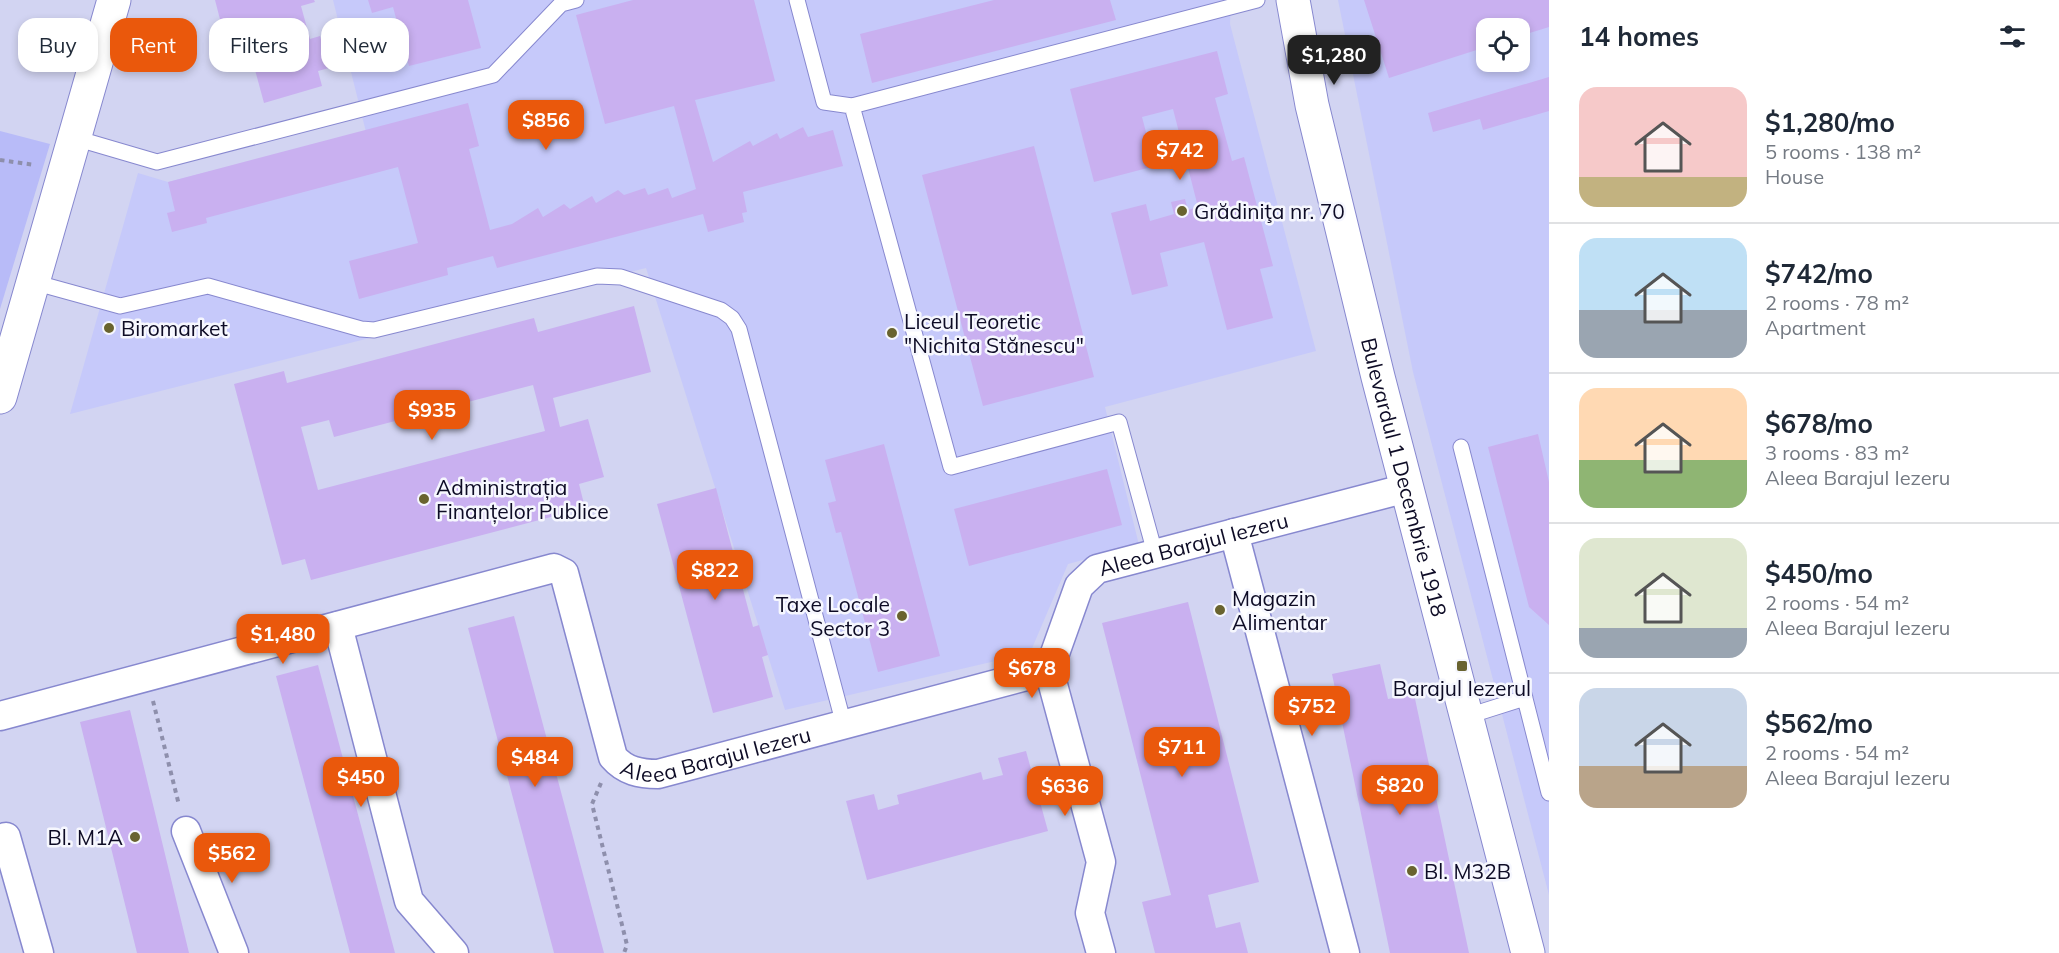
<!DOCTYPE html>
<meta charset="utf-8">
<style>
:root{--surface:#fff;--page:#f6f6f7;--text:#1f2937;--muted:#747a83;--line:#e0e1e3;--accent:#ea580c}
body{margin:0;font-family:Mulish,sans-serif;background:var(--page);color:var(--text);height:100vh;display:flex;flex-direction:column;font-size:22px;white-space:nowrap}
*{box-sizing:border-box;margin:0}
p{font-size:20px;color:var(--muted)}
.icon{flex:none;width:33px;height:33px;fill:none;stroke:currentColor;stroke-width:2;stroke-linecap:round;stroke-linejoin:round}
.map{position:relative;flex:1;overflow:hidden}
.details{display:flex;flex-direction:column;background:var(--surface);width:510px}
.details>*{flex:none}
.guide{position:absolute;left:18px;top:18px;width:570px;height:54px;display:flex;gap:12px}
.tools{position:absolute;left:1476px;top:18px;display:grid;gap:12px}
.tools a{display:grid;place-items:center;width:54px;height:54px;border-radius:12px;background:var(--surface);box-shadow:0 3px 9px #0003;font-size:30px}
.price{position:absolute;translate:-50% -51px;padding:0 14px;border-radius:12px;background:var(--accent);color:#fff;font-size:20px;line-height:39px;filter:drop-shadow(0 2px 3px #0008)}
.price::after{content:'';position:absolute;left:50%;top:36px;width:18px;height:14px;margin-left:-9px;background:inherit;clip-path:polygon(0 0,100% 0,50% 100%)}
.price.selected{background:#222;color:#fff}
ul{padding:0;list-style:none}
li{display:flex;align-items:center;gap:18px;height:150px;padding:0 30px}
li+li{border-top:2px solid var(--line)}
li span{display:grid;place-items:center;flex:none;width:168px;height:120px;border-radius:18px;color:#555}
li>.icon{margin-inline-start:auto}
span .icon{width:72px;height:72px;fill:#fffc;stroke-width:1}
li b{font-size:26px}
h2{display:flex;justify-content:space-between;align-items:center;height:72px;padding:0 30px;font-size:26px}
.chip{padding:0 21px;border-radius:18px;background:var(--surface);box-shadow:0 3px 9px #0003;font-size:21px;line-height:54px}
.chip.selected{background:var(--accent);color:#fff}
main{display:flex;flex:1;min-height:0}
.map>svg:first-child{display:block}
.built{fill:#c6c9fa;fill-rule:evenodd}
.green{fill:#b8bbf8}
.building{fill:#c9b0f0;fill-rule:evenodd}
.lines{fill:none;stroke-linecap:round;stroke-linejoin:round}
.lane-casing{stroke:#8788cf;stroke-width:17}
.street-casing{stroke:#8788cf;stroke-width:31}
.secondary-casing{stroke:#8788cf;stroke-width:35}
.path{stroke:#8e8fac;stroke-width:4;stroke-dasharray:4.5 4.5;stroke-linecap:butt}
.lane{stroke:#fff;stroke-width:15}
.street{stroke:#fff;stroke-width:28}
.secondary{stroke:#fff;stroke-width:33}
.poi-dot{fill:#69632f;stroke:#f6f7fe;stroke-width:2}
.labels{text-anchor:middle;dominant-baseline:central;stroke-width:5;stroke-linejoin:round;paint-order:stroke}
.poi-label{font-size:21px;fill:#0d0b25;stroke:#f6f7fe;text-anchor:start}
.street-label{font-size:21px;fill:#0d0b25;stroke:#f6f7fe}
</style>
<main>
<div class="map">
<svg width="1549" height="953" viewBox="0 0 1549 953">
<rect width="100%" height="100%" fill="#d2d4f2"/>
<!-- built -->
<path class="built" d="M333,0H1231L1230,24L1316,351L1105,407L1139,545L1068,564L1030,653L785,710L646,268L70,414L138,173L168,182L366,132Z
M1338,0H1549V895L1413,372ZM1486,28H1520V62H1486Z"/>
<!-- green -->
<path class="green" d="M0,131L50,144L0,309Z"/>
<!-- building -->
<path class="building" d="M215,0H314L315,2L301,6L310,39L320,36L329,68L318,71L322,86L264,103L249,48L264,43L257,18L222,27Z
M368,0H468L481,48L409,66L393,7L372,13Z
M633,0H754L775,81L695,100L713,162L750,141L753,146L777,133L780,139L803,127L808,137L833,130L843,166L743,192L747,212L742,213L744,222L708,232L703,214L497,268L493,256L447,268L448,275L359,299L349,261L418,243L398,167L206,218L207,223L172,232L167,213L175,211L168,182L468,103L479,146L469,149L490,230L512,224L538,208L543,217L564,204L570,209L592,196L596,203L618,190L624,195L645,188L648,195L668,188L672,198L696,189L674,106L605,124L576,15Z
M994,0H1110L1116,20L872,83L860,34Z
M1364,0H1549V27L1520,36V28H1486V47L1389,78Z
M1217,51L1228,94L1215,98L1232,161L1244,157L1273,266L1260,269L1273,318L1227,330L1204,242L1160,253L1168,286L1132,295L1111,213L1146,204L1150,221L1174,214L1171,202L1185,199L1188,210L1198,207L1173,109L1142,117L1155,166L1094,182L1070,89Z
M1549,77V111L1483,130L1480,119L1433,132L1428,113Z
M1034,146L1094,377L983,406L922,175Z
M634,306L651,372L553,398L560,427L588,419L604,477L579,484L585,508L311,580L305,559L282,565L234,384L284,371L287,383L534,318L538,332ZM533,385L545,431L318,490L301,427L329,420L334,437Z
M1538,434L1549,482V625L1529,607L1488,447Z
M884,444L940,656L878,672L841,532L836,533L828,503L836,501L825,460Z
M1107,469L1122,525L969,566L954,509Z
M716,488L753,627L759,625L768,655L762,657L773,697L713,713L657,504Z
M1188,602L1259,882L1208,895L1216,928L1240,922L1248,953H1155L1142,902L1171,895L1102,623Z
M514,616L604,953H554L468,628Z
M1380,664L1388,699L1414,694L1469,953H1390L1332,674Z
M318,665L395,953H350L276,676Z
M130,710L189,953H137L80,722Z
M1026,751L1048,831L867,880L846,801L874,794L878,810L899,804L897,795L981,772L983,780L1003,775L998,758Z"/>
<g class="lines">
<!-- lane casing -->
<g class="lane-casing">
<path id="lane" d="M797,0L824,102L852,106L1257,0
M852,106L951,467L1119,422L1155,553
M75,138L157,162L493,75L561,4L576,0
M33,282L120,306L208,286L361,329L374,330L597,276L621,277L721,310L732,318L739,329L844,725
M1461,447L1549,793
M1468,716L1525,698"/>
</g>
<!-- street casing -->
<g class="street-casing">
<g id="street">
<path d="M1234,533L1345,953"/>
<path d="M338,626L409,901L454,953"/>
<path d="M1049,670L1101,862L1090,913L1101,953"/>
<path id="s1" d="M0,716L554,568L564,573L613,757C625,771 640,774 658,774L1049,670L1079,586L1097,569L1407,488"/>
<path d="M186,831L234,953"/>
<path d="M6,837L39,953"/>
</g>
</g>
<!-- secondary casing -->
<g class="secondary-casing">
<g id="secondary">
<path id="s2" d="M1293,0L1312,105L1378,377L1528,953"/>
<path d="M0,397L114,0"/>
</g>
</g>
<!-- path -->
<path class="path" d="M0,160L35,165
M153,701L179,805
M601,783L592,804L627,945L624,953"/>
<!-- lane -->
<use href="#lane" class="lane"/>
<!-- street -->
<use href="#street" class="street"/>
<!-- secondary -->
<use href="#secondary" class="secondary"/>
</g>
<!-- markers -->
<g class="poi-dot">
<circle cx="1182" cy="211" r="6"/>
<circle cx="109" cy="328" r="6"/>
<circle cx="892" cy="333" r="6"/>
<circle cx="424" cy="499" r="6"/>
<circle cx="1220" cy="610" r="6"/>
<circle cx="902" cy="616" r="6"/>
<rect x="1456" y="660" width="12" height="12" rx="3"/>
<circle cx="135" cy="837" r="6"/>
<circle cx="1412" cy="871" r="6"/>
</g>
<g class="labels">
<!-- poi labels -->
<g class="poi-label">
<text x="1194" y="211">Grădiniţa nr. 70</text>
<text x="904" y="321">Liceul Teoretic<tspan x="904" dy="24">"Nichita Stănescu"</tspan></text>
<text x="121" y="328">Biromarket</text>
<text x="436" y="487">Administrația<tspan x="436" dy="24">Finanțelor Publice</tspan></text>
<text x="1232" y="598">Magazin<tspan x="1232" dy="24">Alimentar</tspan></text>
<text x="890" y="604" text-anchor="end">Taxe Locale<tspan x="890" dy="24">Sector 3</tspan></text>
<text x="1462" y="688" text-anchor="middle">Barajul Iezerul</text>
<text x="123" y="837" text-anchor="end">Bl. M1A</text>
<text x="1424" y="871">Bl. M32B</text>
</g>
<!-- street labels -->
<g class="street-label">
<text stroke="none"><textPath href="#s2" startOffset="490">Bulevardul 1 Decembrie 1918</textPath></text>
<text stroke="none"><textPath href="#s1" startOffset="1443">Aleea Barajul Iezeru</textPath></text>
<text stroke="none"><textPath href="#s1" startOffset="885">Aleea Barajul Iezeru</textPath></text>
</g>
</g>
</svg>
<div class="tools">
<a><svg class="icon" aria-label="locate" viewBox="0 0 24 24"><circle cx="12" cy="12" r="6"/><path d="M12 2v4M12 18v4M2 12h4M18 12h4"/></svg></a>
</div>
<b class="price selected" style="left:1334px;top:86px">$1,280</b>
<b class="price" style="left:546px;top:151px">$856</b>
<b class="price" style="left:1180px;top:181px">$742</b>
<b class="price" style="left:432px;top:441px">$935</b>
<b class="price" style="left:715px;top:601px">$822</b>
<b class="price" style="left:283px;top:665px">$1,480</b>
<b class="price" style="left:1032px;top:699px">$678</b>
<b class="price" style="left:1312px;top:737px">$752</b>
<b class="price" style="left:1182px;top:778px">$711</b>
<b class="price" style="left:535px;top:788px">$484</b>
<b class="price" style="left:361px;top:808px">$450</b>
<b class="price" style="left:1400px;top:816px">$820</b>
<b class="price" style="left:1065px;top:817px">$636</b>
<b class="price" style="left:232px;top:884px">$562</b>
<div class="guide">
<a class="chip">Buy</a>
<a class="chip selected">Rent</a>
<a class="chip">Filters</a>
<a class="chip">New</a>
</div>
</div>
<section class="details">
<h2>14 homes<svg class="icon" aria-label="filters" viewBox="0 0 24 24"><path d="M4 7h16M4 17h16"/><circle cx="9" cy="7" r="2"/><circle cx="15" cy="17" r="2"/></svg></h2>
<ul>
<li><span style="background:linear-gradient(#f6c9c9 75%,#c2b280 0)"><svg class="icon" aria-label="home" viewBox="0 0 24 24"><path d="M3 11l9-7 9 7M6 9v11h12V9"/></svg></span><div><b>$1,280/mo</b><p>5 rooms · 138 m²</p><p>House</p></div></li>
<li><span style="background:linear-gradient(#bfe0f5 60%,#9aa5b1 0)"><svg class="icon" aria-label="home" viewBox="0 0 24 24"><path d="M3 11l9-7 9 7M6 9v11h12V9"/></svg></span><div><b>$742/mo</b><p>2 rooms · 78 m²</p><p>Apartment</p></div></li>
<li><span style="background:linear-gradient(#ffd9b3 60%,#8fb573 0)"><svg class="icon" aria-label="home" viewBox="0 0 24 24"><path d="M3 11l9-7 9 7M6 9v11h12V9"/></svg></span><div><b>$678/mo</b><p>3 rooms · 83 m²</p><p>Aleea Barajul Iezeru</p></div></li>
<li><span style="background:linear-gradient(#dfe7d0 75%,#9aa5b1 0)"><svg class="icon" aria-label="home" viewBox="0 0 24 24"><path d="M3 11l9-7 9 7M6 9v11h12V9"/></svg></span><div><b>$450/mo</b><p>2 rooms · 54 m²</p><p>Aleea Barajul Iezeru</p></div></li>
<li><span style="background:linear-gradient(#c9d6e8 65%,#b9a48a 0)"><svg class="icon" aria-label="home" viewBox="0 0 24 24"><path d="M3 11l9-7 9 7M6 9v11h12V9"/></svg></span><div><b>$562/mo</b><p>2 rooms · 54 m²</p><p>Aleea Barajul Iezeru</p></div></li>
</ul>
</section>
</main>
